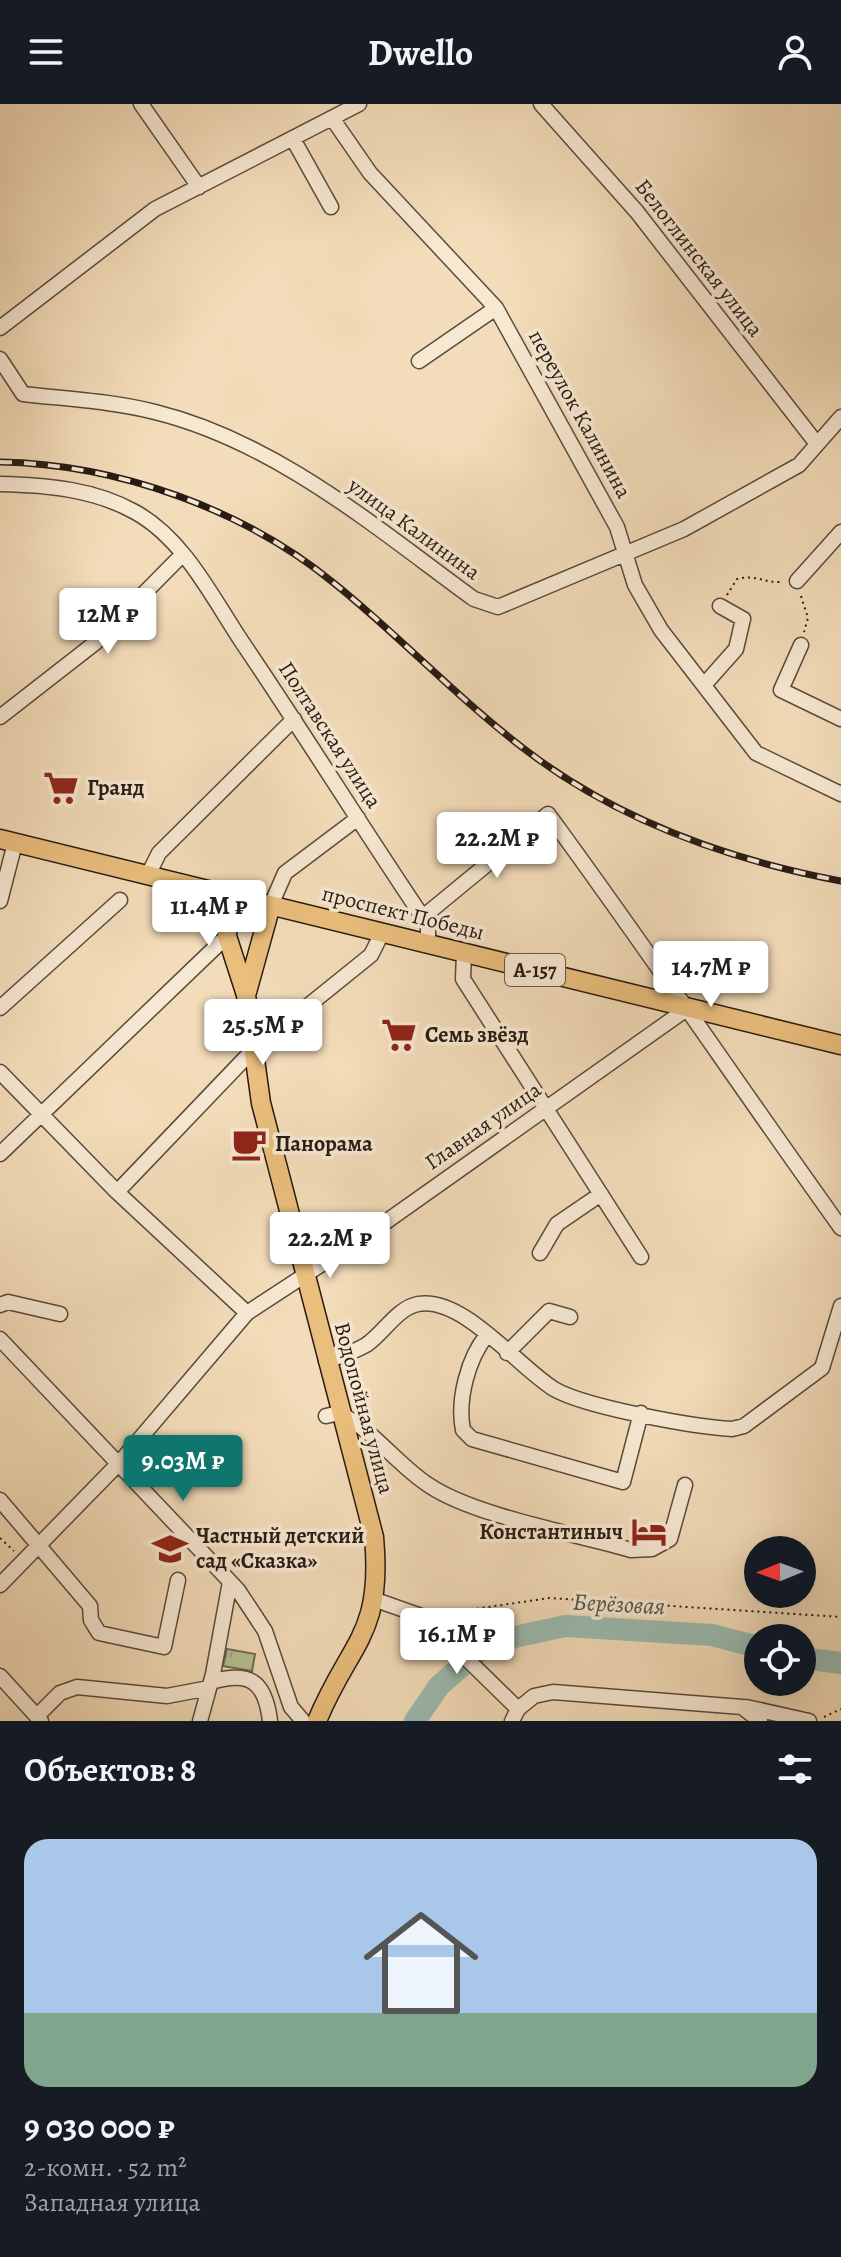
<!DOCTYPE html>
<html lang="ru">
<meta charset="utf-8">
<style>
:root{--surface:#171b24;--page:#242831;--text:#f1f3f6;--muted:#9ea1a6;--line:#363941;--accent:#0f766e}
body{margin:0;font-family:Alegreya,serif;background:var(--page);color:var(--text);height:100vh;display:flex;flex-direction:column;font-size:30px;white-space:nowrap}
*{box-sizing:border-box;margin:0}
p{font-size:26px;color:var(--muted)}
.icon{flex:none;width:44px;height:44px;fill:none;stroke:currentColor;stroke-width:2;stroke-linecap:round;stroke-linejoin:round}
.map{position:relative;height:1617px;overflow:hidden}
.details{display:flex;flex-direction:column;background:var(--surface);flex:1}
.details>*{flex:none}
.needle{width:52px;rotate:269deg}
.controls{position:absolute;left:744px;top:1432px;display:grid;gap:16px}
.controls a{display:grid;place-items:center;width:72px;height:72px;border-radius:50%;background:var(--surface);box-shadow:0 8px 32px #0002;font-size:40px}
.price{position:absolute;translate:-50% -68px;padding:0 18px;border-radius:8px;background:#fff;color:#222;font-size:26px;line-height:52px;filter:drop-shadow(0 2px 4px #0008)}
.price::after{content:'';position:absolute;left:50%;top:48px;width:24px;height:18px;margin-left:-12px;background:inherit;clip-path:polygon(0 0,100% 0,50% 100%)}
.price.on{background:var(--accent);color:#fff}
ul{padding:0;list-style:none}
li{display:grid;align-content:center;gap:16px;height:424px;padding:0 24px}
li+li{border-top:2px solid var(--line)}
li span{display:grid;place-items:center;height:248px;border-radius:24px;color:#555}
li>.icon{margin-inline-start:auto}
span .icon{width:144px;height:144px;fill:#fffc;stroke-width:1}
li b{font-size:34px}
h2{display:flex;justify-content:space-between;align-items:center;height:96px;padding:0 24px;font-size:34px}
header{display:flex;justify-content:space-between;align-items:center;height:104px;padding:0 24px;background:var(--surface);font-size:36px;font-weight:700}
.map>svg:first-child{display:block}
.park{fill:url(#park-tufts);stroke:#6e6e54;stroke-width:2}
.lines{fill:none;stroke-linecap:round;stroke-linejoin:round}
.river{stroke:#9bbbb1;stroke-width:22}
.minor-casing{stroke:#5a4a3d;stroke-width:17}
.major-casing{stroke:#271a14;stroke-width:21}
.path{stroke:#271a14;stroke-width:2;stroke-dasharray:2 4;stroke-linecap:butt}
.minor{stroke:#f7e8d2;stroke-width:14}
.major{stroke:#eabe7c;stroke-width:18}
.rail-casing{stroke:#271a14;stroke-width:7}
.rail{stroke:#f7e8d2;stroke-width:4;stroke-dasharray:12;stroke-linecap:butt}
.labels{text-anchor:middle;dominant-baseline:central;stroke-width:7;stroke-linejoin:round;paint-order:stroke}
.shield{fill:#f7e8d2;stroke:#65584d;stroke-width:2}
.shield-label{font-size:20px;font-weight:bold;fill:#271a14}
.street-label{font-size:22px;fill:#271a14;stroke:#f7e8d2}
.poi-label{font-size:22px;font-weight:bold;fill:#271a14;stroke:#f7e8d2;text-anchor:start}
.water-label{font-size:24px;font-style:italic;fill:#50524b;stroke:#f7e8d2}
</style>
<header><svg class="icon" aria-label="menu" viewBox="0 0 24 24"><path d="M4 6h16M4 12h16M4 18h16"/></svg>Dwello<svg class="icon" aria-label="person" viewBox="0 0 24 24"><circle cx="12" cy="8" r="4"/><path d="M4 21q1-7 8-7t8 7"/></svg></header>
<div class="map">
<svg width="841" height="1617" viewBox="0 0 841 1617">
<defs>
<pattern id="park-tufts" width="24" height="20" patternUnits="userSpaceOnUse" patternTransform="scale(2)"><rect width="24" height="20" fill="#b6c293"/><path d="M3 7l-1-3M5 7V3M7 7l1-3M15 17l-1-3M17 17v-4M19 17l1-3" fill="none" stroke="#9ca67e"/></pattern>
</defs>
<rect width="100%" height="100%" fill="#f3dcb9"/>
<filter id="stains"><feTurbulence type="fractalNoise" baseFrequency=".0025" numOctaves="4"/><feColorMatrix values="0 0 0 0 .2 0 0 0 0 .09 0 0 0 0 .02 0 0 0 .5 -.17"/></filter>
<radialGradient id="worn" r=".72"><stop offset=".6" stop-color="#630" stop-opacity="0"/><stop offset="1" stop-color="#630" stop-opacity=".3"/></radialGradient>
<!-- park -->
<path class="park" d="M227,1545L255,1550L252,1567L223,1562Z"/>
<g class="lines">
<!-- river -->
<path class="river" d="M802,1554L841,1559
M415,1617L439,1582L488,1539L565,1522L712,1531L758,1543"/>
<!-- minor casing -->
<g class="minor-casing">
<path id="minor" d="M141,0L199,83
M541,0L637,108L817,340
M332,14L370,69L496,204L617,423L635,481L661,526L756,649L841,690
M293,35L331,103
M0,224L155,105L359,0
M0,255L23,290C67,295 112,297 155,308C276,338 375,423 474,495L498,503L684,425L799,361L841,313
M419,257L496,204
M0,380C46,381 94,385 135,408C184,435 212,493 242,538C305,631 365,728 428,821V840
M797,477L841,428
M801,541L781,586L841,615
M704,581L736,545L743,515L720,502
M0,613L95,539L183,450
M148,771L159,749L294,615
M0,797L15,739
M271,801L285,769L358,714
M423,813L548,710C648,846 742,986 841,1124
M464,849L463,875L641,1153
M0,904L120,796
M0,968L117,1088L247,1209
M0,1050L227,832
M117,1088L252,947L371,851L382,829
M540,1149L557,1120L601,1090
M0,1201L8,1198L60,1210
M487,1231C468,1254 457,1296 463,1326L472,1335L623,1378L641,1309
M0,1235L238,1486L265,1527L291,1603L303,1617
M507,1249L549,1207L570,1213
M326,1257C339,1253 354,1248 366,1241C383,1230 397,1204 418,1200C463,1192 517,1262 554,1285C585,1303 694,1323 732,1325L744,1322L822,1264L841,1202
M326,1312L339,1309C375,1327 397,1361 430,1382C475,1412 577,1430 631,1446L652,1445L670,1435L685,1381
M0,1396L90,1502L91,1516L99,1529L164,1543L178,1476
M0,1481L120,1358L247,1209L380,1122L688,904
M376,1496L424,1513L518,1605L512,1617
M0,1572L41,1617
M211,1578C249,1567 265,1576 270,1617
M746,1603L809,1617
M518,1605L534,1592L553,1588L742,1603L760,1617
M37,1612L60,1589L77,1583L167,1592L209,1584
M200,1617L213,1570L230,1478"/>
</g>
<!-- major casing -->
<g class="major-casing">
<path id="major" d="M0,735L841,941
M229,790L227,832L246,891L261,999L374,1433C383,1532 350,1537 317,1617
M247,888L271,801"/>
</g>
<!-- path -->
<path class="path" d="M727,491L737,475C755,470 764,479 782,478
M801,492L808,514L804,528
M0,1434L14,1447
M441,1510L549,1494L841,1513
M824,1613L841,1605"/>
<!-- minor -->
<use href="#minor" class="minor"/>
<!-- major -->
<use href="#major" class="major"/>
<!-- rail casing -->
<g class="rail-casing">
<path id="rail" d="M0,358C117,360 244,405 335,480C402,534 461,598 531,650C622,718 730,756 841,777"/>
</g>
<!-- rail -->
<use href="#rail" class="rail"/>
</g>
<!-- icons -->
<defs>
<g id="supermarket-bare" transform="scale(2.76)"><path d="M-6-5.5h2.5l.6 2H6L4.5 2H-2.5L-4.4-4H-6ZM-1.5 3.2a1.3 1.3 0 1 0 .1 0ZM3 3.2a1.3 1.3 0 1 0 .1 0Z" fill="#8f2418" stroke="#f7e8d2" stroke-width="2.5" paint-order="stroke"/></g>
<g id="cafe-bare" transform="scale(2.76)"><path d="M-5.5-4.5H6V0H3Q3 3.5 0 3.5H-2.5Q-5.5 3.5-5.5 0ZM3-3.2v2h1.7v-2ZM-6 4.5H4V6H-6Z" fill="#8f2418" stroke="#f7e8d2" stroke-width="2.5" paint-order="stroke"/></g>
<g id="hotel-bare" transform="scale(2.76)"><path d="M-6-4.5h1.5V1H6V5H4.5V3h-9V5H-6ZM-4 0a1.8 1.8 0 1 1 3.6 0ZM.5 0V-2.5h3Q6-2.5 6 0Z" fill="#8f2418" stroke="#f7e8d2" stroke-width="2.5" paint-order="stroke"/></g>
<g id="school-bare" transform="scale(2.76)"><path d="M0-5L7-2L0 1L-7-2ZM-4 1L0 2.5L4 1V4Q0 6-4 4Z" fill="#8f2418" stroke="#f7e8d2" stroke-width="2.5" paint-order="stroke"/></g>
</defs>
<g fill-rule="evenodd">
<use href="#supermarket-bare" x="61" y="684"/>
<use href="#supermarket-bare" x="399" y="931"/>
<use href="#cafe-bare" x="249" y="1040"/>
<use href="#hotel-bare" x="649" y="1428"/>
<use href="#school-bare" x="170" y="1445"/>
</g>
<g class="labels">
<!-- shield labels -->
<rect class="shield" x="505" y="850" width="60" height="32" rx="6"/>
<g class="shield-label">
<text x="535" y="866">А-157</text>
</g>
<!-- street labels -->
<g class="street-label">
<text transform="translate(699 154) rotate(52)">Белоглинская улица</text>
<text transform="translate(580 310) rotate(61)">переулок Калинина</text>
<text transform="translate(414 425) rotate(36)">улица Калинина</text>
<text transform="translate(330 631) rotate(57)">Полтавская улица</text>
<text transform="translate(403 809) rotate(14)">проспект Победы</text>
<text transform="translate(483 1022) rotate(-35)">Главная улица</text>
<text transform="translate(364 1304) rotate(75)">Водопойная улица</text>
</g>
<!-- poi labels -->
<g class="poi-label">
<text x="87" y="684">Гранд</text>
<text x="425" y="931">Семь звёзд</text>
<text x="275" y="1040">Панорама</text>
<text x="623" y="1428" text-anchor="end">Константиныч</text>
<text x="196" y="1432">Частный детский<tspan x="196" dy="25">сад «Сказка»</tspan></text>
</g>
<!-- water labels -->
<g class="water-label">
<text transform="translate(619 1500) rotate(3)">Берёзовая</text>
</g>
</g>
<rect width="100%" height="100%" filter="url(#stains)"/>
<rect width="100%" height="100%" fill="url(#worn)"/>
</svg>
<div class="controls">
<a><svg class="needle" viewBox="-14 -14 28 28"><path d="M0-13l5 13h-10z" fill="#e53935"/><path d="M0 13l5-13h-10z" fill="#9ea1a6"/></svg></a>
<a><svg class="icon" aria-label="locate" viewBox="0 0 24 24"><circle cx="12" cy="12" r="6"/><path d="M12 2v4M12 18v4M2 12h4M18 12h4"/></svg></a>
</div>
<b class="price" style="left:108px;top:552px">12M ₽</b>
<b class="price" style="left:497px;top:776px">22.2M ₽</b>
<b class="price" style="left:209px;top:844px">11.4M ₽</b>
<b class="price" style="left:711px;top:905px">14.7M ₽</b>
<b class="price" style="left:263px;top:963px">25.5M ₽</b>
<b class="price" style="left:330px;top:1176px">22.2M ₽</b>
<b class="price on" style="left:183px;top:1399px">9.03M ₽</b>
<b class="price" style="left:457px;top:1572px">16.1M ₽</b>
</div>
<section class="details">
<h2>Объектов: 8<svg class="icon" aria-label="filters" viewBox="0 0 24 24"><path d="M4 7h16M4 17h16"/><circle cx="9" cy="7" r="2"/><circle cx="15" cy="17" r="2"/></svg></h2>
<ul>
<li><span style="background:linear-gradient(#a9c7e8 70%,#7fa58c 0)"><svg class="icon" aria-label="home" viewBox="0 0 24 24"><path d="M3 11l9-7 9 7M6 9v11h12V9"/></svg></span><div><b>9 030 000 ₽</b><p>2-комн. · 52 m²</p><p>Западная улица</p></div></li>
</ul>
</section>
